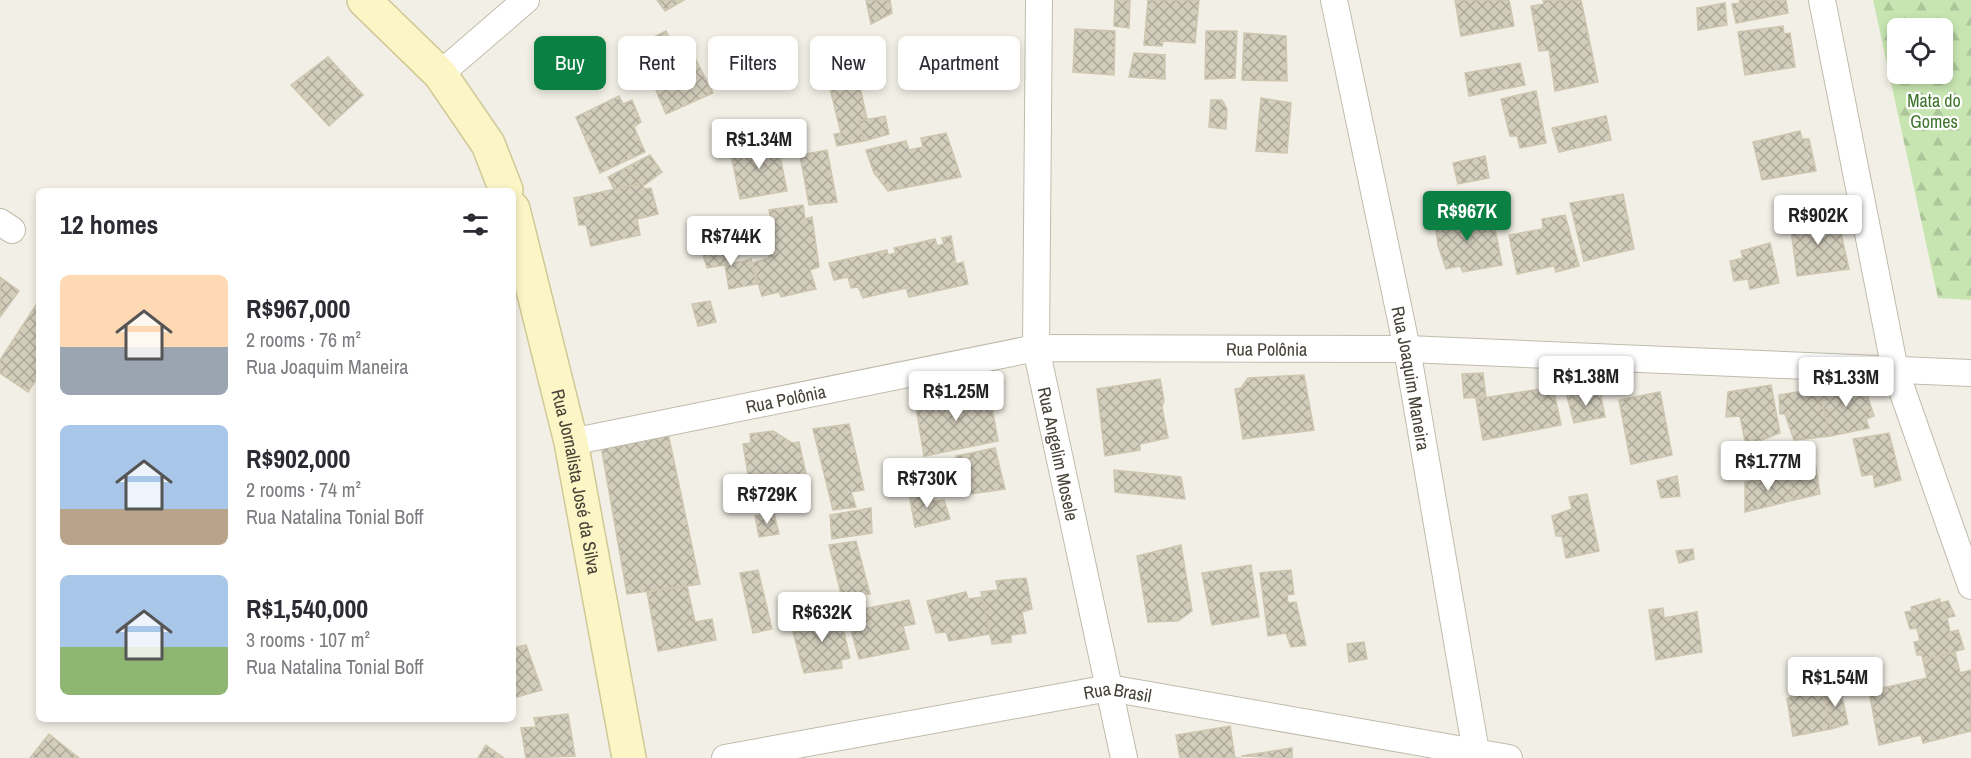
<!DOCTYPE html>
<meta charset="utf-8">
<style>
:root{--surface:#fff;--page:#f7f7f7;--text:#2b2b33;--muted:#7c7c81;--accent:#0b8043}
body{margin:0;font-family:"Archivo Narrow",sans-serif;background:var(--page);color:var(--text);height:100vh;display:flex;flex-direction:column;font-size:22px;white-space:nowrap}
*{box-sizing:border-box;margin:0}
p{font-size:20px;color:var(--muted)}
.icon{flex:none;width:33px;height:33px;fill:none;stroke:currentColor;stroke-width:2;stroke-linecap:round;stroke-linejoin:round}
.map{position:relative;flex:1;overflow:hidden}
.details{position:absolute;left:36px;top:188px;width:480px;height:534px;display:flex;flex-direction:column;background:var(--surface);border-radius:9px;box-shadow:0 3px 9px #0003}
.details>*{flex:none}
.guide{position:absolute;left:534px;top:36px;width:570px;height:54px;display:flex;gap:12px}
.tools{position:absolute;left:1887px;top:18px;display:grid;gap:12px}
.tools a{display:grid;place-items:center;width:66px;height:66px;border-radius:9px;background:var(--surface);box-shadow:0 3px 9px #0003;font-size:30px}
.price{position:absolute;translate:-50% -51px;padding:0 14px;border-radius:6px;background:#fff;color:#222;font-size:20px;line-height:39px;filter:drop-shadow(0 2px 3px #0008)}
.price::after{content:'';position:absolute;left:50%;top:36px;width:18px;height:14px;margin-left:-9px;background:inherit;clip-path:polygon(0 0,100% 0,50% 100%)}
.price.on{background:var(--accent);color:#fff}
ul{padding:0;list-style:none}
li{display:flex;align-items:center;gap:18px;height:150px;padding:0 24px}
li span{display:grid;place-items:center;flex:none;width:168px;height:120px;border-radius:9px;color:#555}
li>.icon{margin-inline-start:auto}
span .icon{width:72px;height:72px;fill:#fffc;stroke-width:1}
li b{font-size:26px}
h2{display:flex;justify-content:space-between;align-items:center;height:72px;padding:0 24px;font-size:26px}
.pill{padding:0 21px;border-radius:9px;background:var(--surface);box-shadow:0 3px 9px #0003;font-size:21px;line-height:54px}
.pill.on{background:var(--accent);color:#fff}
.map>svg:first-child{display:block}
.forest{fill:url(#forest-firs);fill-rule:evenodd}
.building{fill:url(#building-cross-hatch);stroke:#cec6b0;stroke-width:1.5}
.lines{fill:none;stroke-linecap:round;stroke-linejoin:round}
.street-casing{stroke:#c0bcac;stroke-width:28}
.secondary-casing{stroke:#d0c898;stroke-width:36}
.street{stroke:#fff;stroke-width:26}
.secondary{stroke:#fcf6c7;stroke-width:33}
.labels{text-anchor:middle;dominant-baseline:central;stroke-width:4.5;stroke-linejoin:round;paint-order:stroke}
.park-label{font-size:18px;fill:#3e742c;stroke:#fff}
.street-label{font-size:18px;fill:#454136;stroke:#fff}
</style>
<div class="map">
<svg width="1971" height="758" viewBox="0 0 1971 758">
<defs>
<pattern id="forest-firs" width="22" height="20" patternUnits="userSpaceOnUse" patternTransform="scale(1.5)"><rect width="22" height="20" fill="#c7e5b1"/><path d="M5 1l3.5 6h-7zM16 11l3.5 6h-7z" fill="#acc699"/></pattern>
<pattern id="building-cross-hatch" width="8" height="8" patternUnits="userSpaceOnUse" patternTransform="scale(1.5)"><rect width="8" height="8" fill="#d3cdbc"/><path d="M0 0l8 8M0 8l8-8" fill="none" stroke="#ada89a"/></pattern>
</defs>
<rect width="100%" height="100%" fill="#f2f0e6"/>
<!-- forest -->
<path class="forest" d="M1873,0H1971V300L1938,298ZM1898,28H1942V74H1898Z"/>
<!-- building -->
<path class="building" d="M657,0H684L665,11Z
M866,0H890L892,13L871,24Z
M1115,0H1130L1129,28L1114,26Z
M1148,0H1199L1195,43L1163,41L1162,46L1144,45Z
M1455,0H1509L1514,26L1461,36Z
M1543,0H1581L1598,82L1555,91L1549,50L1539,51L1531,6L1544,4Z
M1739,0H1786L1788,13L1736,23L1732,4L1740,3Z
M1725,3L1727,25L1698,30L1697,8Z
M1783,26L1784,34L1790,33L1795,67L1745,75L1738,32Z
M1075,29L1115,31L1114,75L1073,72Z
M666,31L673,45L685,39L713,93L666,114L637,45Z
M1206,31H1237L1235,78L1205,79Z
M1244,33L1286,36L1287,81L1242,80Z
M852,51L867,119L859,121L864,141L837,146L834,134L841,133L822,56Z
M1134,53L1165,55V79L1129,77Z
M328,57L363,95L329,126L291,85Z
M1520,63L1525,85L1469,96L1465,73Z
M1536,91L1546,143L1520,148L1517,136H1510L1501,99Z
M619,96L623,104L632,100L641,122L634,127L645,152L600,173L576,117Z
M1261,98L1291,103L1287,153L1256,151Z
M1211,100H1222L1227,109L1226,129L1209,127Z
M885,116L889,134L864,141L859,121Z
M1606,116L1611,140L1559,152L1552,128Z
M1800,131L1802,139H1809L1816,171L1762,180L1753,142Z
M946,133L961,177L888,191L874,173L866,150L906,141L909,150L923,147L921,138Z
M777,141L787,191L740,199L730,150Z
M827,150L837,202L809,205L800,155Z
M650,155L662,172L643,186V183L614,189L608,177Z
M1485,156L1489,178L1458,184L1453,163Z
M643,183L644,189L651,188L658,214L637,219L640,235L591,246L586,225H579L574,198Z
M1623,194L1634,249L1584,261L1570,203Z
M803,205L805,219L812,217L819,267L810,270L816,289L781,297L779,292L762,296L752,263L769,258L761,222L771,221L769,210Z
M1457,211L1461,223L1493,218L1502,265L1463,272L1460,266L1446,269L1438,245L1434,214Z
M1565,215L1579,266L1556,272L1554,266L1517,274L1509,235L1543,229L1542,219Z
M1837,215L1849,269L1797,276L1790,222Z
M951,236L956,264L963,262L968,284L909,297L906,288L863,298L858,287L851,288L848,277L834,280L829,263L887,250L888,255L896,253L894,248L935,239L937,246L944,244L942,238Z
M1770,243L1779,283L1750,289L1748,279L1734,281L1730,261L1743,258L1741,251Z
M729,245L732,264L751,259L757,284L729,289L725,265L707,268L702,251Z
M0,277L19,291L0,317Z
M710,301L716,322L698,326L692,304Z
M36,305L39,307V375L28,392L0,373V360Z
M1483,373L1486,397L1464,398L1462,374Z
M1304,375L1314,430L1243,439L1235,389L1241,388L1248,378Z
M1160,379L1164,400L1162,407L1168,438L1140,444V450L1105,456L1097,389Z
M1863,382L1874,416L1866,419L1869,428L1830,436L1819,388Z
M1771,385L1780,433L1746,446L1740,416L1726,417L1728,392Z
M1553,387L1561,425L1483,440L1476,399Z
M1819,388L1830,436L1794,440L1785,414H1780L1779,395Z
M978,389L980,403L991,402L998,441L924,456L916,407L927,406L926,396Z
M1600,391L1605,417L1574,423L1567,396Z
M1660,392L1672,455L1631,464L1619,400Z
M849,424L864,490L851,492L856,507L833,510L813,429Z
M773,431L792,443L799,442L808,483L786,490L790,505L754,512L743,444L751,443L750,434Z
M668,433L700,584L627,594L601,446Z
M1889,433L1901,480L1875,487L1873,474L1862,476L1853,439Z
M1812,444L1820,494L1794,500L1784,449Z
M995,448L1005,489L963,495L956,456Z
M1114,470L1181,477L1185,499L1115,492Z
M1788,473L1794,500L1745,512V482Z
M1677,476L1680,496L1661,498L1657,481Z
M932,490L934,501L944,500L950,519L915,527L909,493Z
M1587,494L1599,551L1566,558L1562,536H1556L1552,516L1572,509L1569,497Z
M871,508L872,533L832,539L830,515Z
M774,514L779,534L759,537L755,516Z
M856,541L870,594L842,598L829,545Z
M1181,545L1192,611L1178,621L1148,622L1137,556Z
M1693,549L1694,559L1679,563L1676,551Z
M1251,565L1259,617L1212,625L1202,573Z
M758,570L772,629L753,633L740,573Z
M1291,570L1294,594L1287,595L1288,603L1296,602L1306,645L1291,647L1286,633L1268,636L1260,573Z
M1026,578L1032,609L1022,612L1026,633L1011,635V642L992,644L981,592L998,590L996,581Z
M687,586L695,622L712,619L716,640L658,651L647,592Z
M966,592L968,599L982,597L990,634L949,641L946,632L936,633L927,601Z
M1940,599V603L1948,601L1955,616L1947,618L1950,632L1958,630L1964,649L1923,660L1922,655H1917L1914,642L1920,641L1917,628L1910,629L1905,612L1912,611L1911,607Z
M909,600L915,624L903,626L909,649L859,659L846,612Z
M1663,608L1664,618L1697,612L1702,652L1656,660L1649,610Z
M831,610L833,616H840L850,658L841,660L842,668L804,673L793,632L804,630L801,620L812,619L811,613Z
M1364,642L1367,659L1349,662L1347,644Z
M526,645L542,690L513,698V648Z
M1955,652L1960,673L1971,670V731L1923,743L1921,735L1879,745L1869,691L1927,678L1923,660Z
M1820,681L1831,729L1793,736L1787,699Z
M1840,687L1848,724L1831,729L1822,691Z
M568,714L575,756L526,758L521,728L536,727L534,718Z
M1230,726L1235,758H1241H1180L1176,735Z
M49,734L79,758H30Z
M486,745L504,758H478Z
M1292,748V758L1241,756Z"/>
<g class="lines">
<!-- street casing -->
<g class="street-casing">
<g id="street">
<path id="s1" d="M1039,0L1036,348L1124,758"/>
<path id="s2" d="M1334,0L1407,349L1477,758"/>
<path d="M1822,0L1895,370L1971,586"/>
<path d="M440,74L526,0"/>
<path d="M0,222L12,230"/>
<path id="s3" d="M571,442L1036,348L1407,349L1971,373"/>
<path id="s4" d="M725,758L1109,688L1509,758"/>
</g>
</g>
<!-- secondary casing -->
<g class="secondary-casing">
<g id="secondary">
<path d="M364,0L440,74L488,144L506,190"/>
<path id="s5" d="M513,209L571,442L629,758"/>
</g>
</g>
<!-- street -->
<use href="#street" class="street"/>
<!-- secondary -->
<use href="#secondary" class="secondary"/>
</g>
<g class="labels">
<!-- park labels -->
<g class="park-label">
<text x="1934" y="100">Mata do<tspan x="1934" dy="21">Gomes</tspan></text>
</g>
<!-- street labels -->
<g class="street-label">
<text stroke="none"><textPath href="#s3" startOffset="705">Rua Polônia</textPath></text>
<text stroke="none"><textPath href="#s2" startOffset="386">Rua Joaquim Maneira</textPath></text>
<text stroke="none"><textPath href="#s3" startOffset="219">Rua Polônia</textPath></text>
<text stroke="none"><textPath href="#s1" startOffset="456">Rua Angelim Mosele</textPath></text>
<text stroke="none"><textPath href="#s5" startOffset="280">Rua Jornalista José da Silva</textPath></text>
<text stroke="none"><textPath href="#s4" startOffset="399">Rua Brasil</textPath></text>
</g>
</g>
</svg>
<div class="tools">
<a><svg class="icon" aria-label="locate" viewBox="0 0 24 24"><circle cx="12" cy="12" r="6"/><path d="M12 2v4M12 18v4M2 12h4M18 12h4"/></svg></a>
</div>
<b class="price" style="left:759px;top:170px">R$1.34M</b>
<b class="price on" style="left:1467px;top:242px">R$967K</b>
<b class="price" style="left:1818px;top:246px">R$902K</b>
<b class="price" style="left:731px;top:267px">R$744K</b>
<b class="price" style="left:1586px;top:407px">R$1.38M</b>
<b class="price" style="left:1846px;top:408px">R$1.33M</b>
<b class="price" style="left:956px;top:422px">R$1.25M</b>
<b class="price" style="left:1768px;top:492px">R$1.77M</b>
<b class="price" style="left:927px;top:509px">R$730K</b>
<b class="price" style="left:767px;top:525px">R$729K</b>
<b class="price" style="left:822px;top:643px">R$632K</b>
<b class="price" style="left:1835px;top:708px">R$1.54M</b>
<div class="guide">
<a class="pill on">Buy</a>
<a class="pill">Rent</a>
<a class="pill">Filters</a>
<a class="pill">New</a>
<a class="pill">Apartment</a>
</div>
<section class="details">
<h2>12 homes<svg class="icon" aria-label="filters" viewBox="0 0 24 24"><path d="M4 7h16M4 17h16"/><circle cx="9" cy="7" r="2"/><circle cx="15" cy="17" r="2"/></svg></h2>
<ul>
<li><span style="background:linear-gradient(#ffd9b3 60%,#9aa5b1 0)"><svg class="icon" aria-label="home" viewBox="0 0 24 24"><path d="M3 11l9-7 9 7M6 9v11h12V9"/></svg></span><div><b>R$967,000</b><p>2 rooms · 76 m²</p><p>Rua Joaquim Maneira</p></div></li>
<li><span style="background:linear-gradient(#a9c7e8 70%,#b9a48a 0)"><svg class="icon" aria-label="home" viewBox="0 0 24 24"><path d="M3 11l9-7 9 7M6 9v11h12V9"/></svg></span><div><b>R$902,000</b><p>2 rooms · 74 m²</p><p>Rua Natalina Tonial Boff</p></div></li>
<li><span style="background:linear-gradient(#a9c7e8 60%,#8fb573 0)"><svg class="icon" aria-label="home" viewBox="0 0 24 24"><path d="M3 11l9-7 9 7M6 9v11h12V9"/></svg></span><div><b>R$1,540,000</b><p>3 rooms · 107 m²</p><p>Rua Natalina Tonial Boff</p></div></li>
</ul>
</section>
</div>
